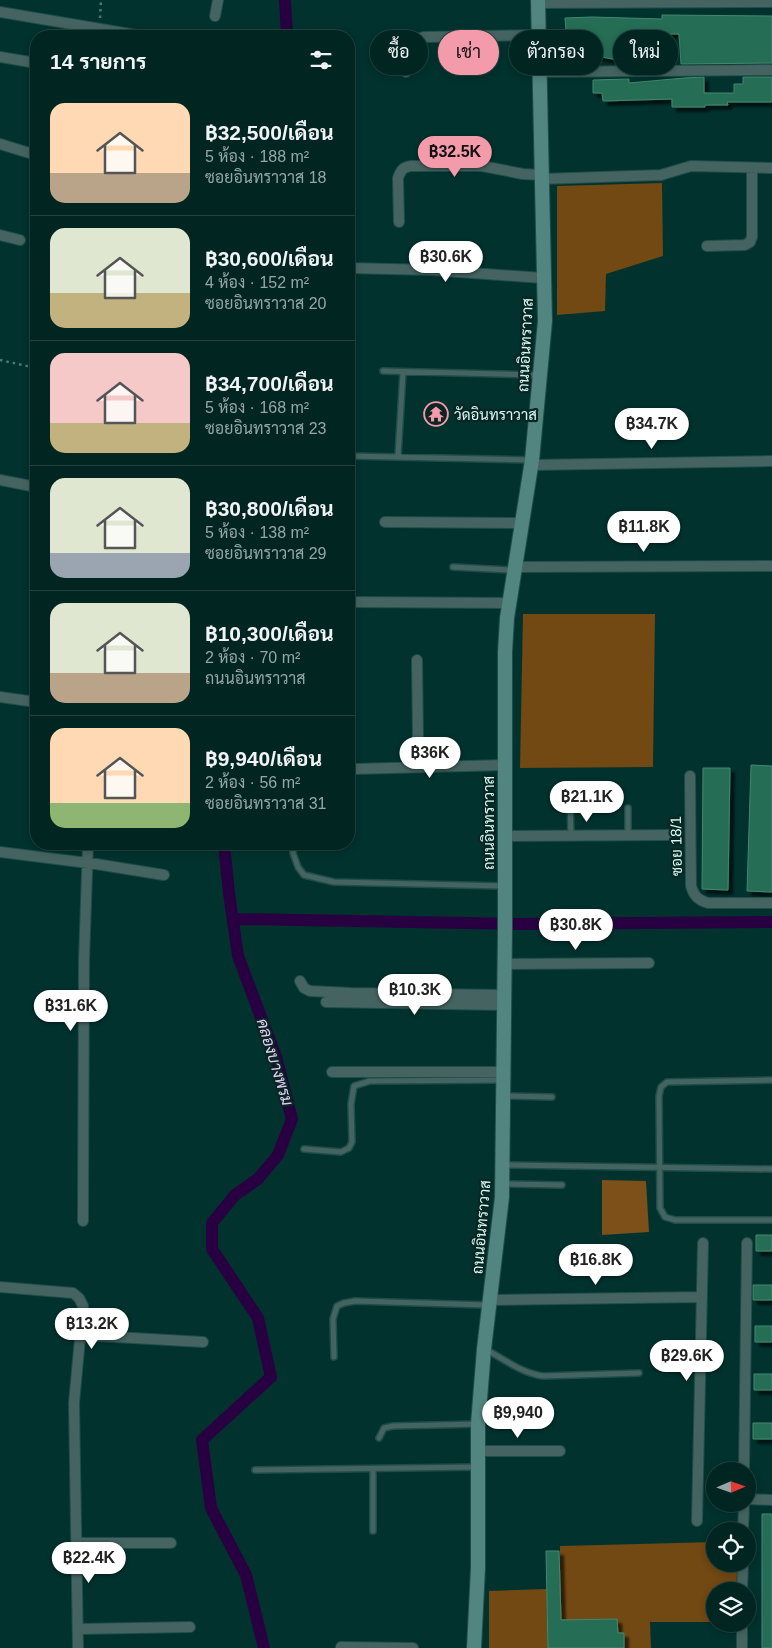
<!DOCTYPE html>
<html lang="th">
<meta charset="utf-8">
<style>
:root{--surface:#012622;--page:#0b2e2a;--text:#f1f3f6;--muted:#96a5a5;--line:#234340;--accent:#f39aab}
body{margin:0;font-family:Helvetica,Sarabun,sans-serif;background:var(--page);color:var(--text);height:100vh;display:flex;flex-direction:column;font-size:19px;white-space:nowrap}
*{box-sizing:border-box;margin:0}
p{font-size:16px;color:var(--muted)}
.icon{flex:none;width:28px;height:28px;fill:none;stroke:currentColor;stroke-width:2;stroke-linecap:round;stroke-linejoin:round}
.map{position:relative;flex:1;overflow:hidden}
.details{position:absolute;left:30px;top:30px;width:325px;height:820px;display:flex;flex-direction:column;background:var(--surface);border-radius:20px;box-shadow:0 2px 8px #0003,0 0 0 1px var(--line)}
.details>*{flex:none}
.top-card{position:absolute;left:370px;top:30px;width:326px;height:45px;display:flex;gap:10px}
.needle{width:32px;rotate:88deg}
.buttons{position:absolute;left:706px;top:1462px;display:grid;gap:10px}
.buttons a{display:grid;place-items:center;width:50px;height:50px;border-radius:50%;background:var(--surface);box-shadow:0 2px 8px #0003,0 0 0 1px var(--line);font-size:25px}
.price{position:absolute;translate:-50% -42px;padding:0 11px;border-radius:18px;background:#fff;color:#222;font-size:16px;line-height:32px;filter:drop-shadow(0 1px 2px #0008)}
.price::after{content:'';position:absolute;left:50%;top:30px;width:15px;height:11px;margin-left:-8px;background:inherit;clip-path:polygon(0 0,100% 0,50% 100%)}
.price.selected{background:var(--accent);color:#111}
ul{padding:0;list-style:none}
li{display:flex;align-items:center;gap:15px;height:125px;padding:0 20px}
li+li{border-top:1px solid var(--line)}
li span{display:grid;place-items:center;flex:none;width:140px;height:100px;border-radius:15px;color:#555}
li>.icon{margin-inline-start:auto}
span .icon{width:60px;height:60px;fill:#fffc;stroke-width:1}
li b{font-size:21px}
h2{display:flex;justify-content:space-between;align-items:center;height:60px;padding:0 20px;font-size:21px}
.pill{padding:0 18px;border-radius:22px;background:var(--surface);box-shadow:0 2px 8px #0003,0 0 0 1px var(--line);font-size:18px;line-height:45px}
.pill.selected{background:var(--accent);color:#111}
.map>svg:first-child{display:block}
.green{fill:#724813}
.forest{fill:#7d501a}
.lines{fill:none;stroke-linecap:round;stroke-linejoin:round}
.canal{stroke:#280041;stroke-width:12}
.building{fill:#266d55;stroke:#43886f;filter:url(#shadow)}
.lane-casing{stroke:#1f4e4a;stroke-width:8}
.street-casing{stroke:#1f4e4a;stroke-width:12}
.secondary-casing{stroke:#1f4e4a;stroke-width:16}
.path{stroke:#4d7a76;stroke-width:2.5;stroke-dasharray:2.5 4;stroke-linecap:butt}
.lane{stroke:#456461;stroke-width:5}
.street{stroke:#456461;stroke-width:10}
.secondary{stroke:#52857f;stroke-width:14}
.labels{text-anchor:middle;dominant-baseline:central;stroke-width:4.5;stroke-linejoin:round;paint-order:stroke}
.street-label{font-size:15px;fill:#d5fcf7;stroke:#0b2523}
.poi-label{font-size:15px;fill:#d5fcf7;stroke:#0b2523;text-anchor:start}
.water-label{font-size:16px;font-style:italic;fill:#e1cef5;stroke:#0b2523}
</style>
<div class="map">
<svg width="772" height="1648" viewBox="0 0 772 1648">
<defs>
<filter id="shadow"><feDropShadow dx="4.5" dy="4.5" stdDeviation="1" flood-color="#0009"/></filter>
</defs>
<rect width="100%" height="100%" fill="#01322e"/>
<!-- green -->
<path class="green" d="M662,183L663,256L606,274L605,311L557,315V186Z
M523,614H655L653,767L520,768Z
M715,1542V1564H738V1591H715V1622H650L651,1648H489V1591L547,1589V1620H560V1546Z"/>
<!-- forest -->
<path class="forest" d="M602,1180L646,1181L649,1232L602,1235Z"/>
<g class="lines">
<!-- canal -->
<path class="canal" d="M285,0L287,36
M224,844L229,893L238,956L276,1057L292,1119L278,1155L258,1179L235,1195L212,1223V1249L258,1318L271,1377L202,1440L211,1508L246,1575L264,1648
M233,919L518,924L772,922"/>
</g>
<!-- building -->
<path class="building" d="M662,15L772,16V63L681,64L679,34H656V38L622,37L618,60L596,56V65H554L553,44H567L565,18L592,17L662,19Z
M704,77V93H734V84H743V77H772V102H727L728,105H705V107H672V99L603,101L602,93H593V80L629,79V83L684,78Z
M751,765L772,766V892L747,891Z
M703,768H730L728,890L702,889Z
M756,1235H772V1251H756Z
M753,1285H772V1300H753Z
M755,1326H772V1342H755Z
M754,1374H772V1390H754Z
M753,1423H772V1439H753Z
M762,1514H772V1648H762Z
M546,1551H559L561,1620L617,1619L618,1633H624V1648H548Z"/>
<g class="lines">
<!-- lane casing -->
<g class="lane-casing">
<path id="lane" d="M383,371L538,375
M349,456L531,460
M398,456L403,372
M453,567L512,570
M570,801L571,836
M628,808V835
M294,844L293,853L298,867L304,875L334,882L503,886
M772,1080L667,1082L661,1087L659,1096L660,1208L665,1217L675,1220H772
M505,1096L552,1097
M304,1149L341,1152L349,1148L352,1142L351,1104L354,1086L370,1081L503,1080
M503,1165L772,1169
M503,1184L562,1185
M485,1349C504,1359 521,1373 543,1376L639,1373
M334,1357L333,1319L337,1306L344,1303L355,1301L487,1305
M379,1438L384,1428L393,1426L478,1424
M255,1470L477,1467
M373,1531V1469"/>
</g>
<!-- street casing -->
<g class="street-casing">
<path id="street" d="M538,3L772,2
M0,12L142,36
M215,16L218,0
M0,57L36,63
M406,72C406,53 402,41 424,37L539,35
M539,72L772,70
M0,144L36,155
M541,179L661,175L691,166L772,168
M399,222L398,178C401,170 403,167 411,166H482L523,174L541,175
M0,235L20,240
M707,246L745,245L750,242L752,237V168
M349,268L431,270L543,278
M532,465L772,461
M0,480L36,487
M385,522L523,523
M516,567L772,566
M349,602L510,603
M417,660L418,741C421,754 429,759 440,766
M0,697L36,702
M354,769L505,765
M690,776L691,886C694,896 698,900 708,903H772
M505,836L669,835
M0,852L96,864L164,875
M504,964L649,963
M300,981L304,988L310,991L351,993L504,995
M326,1002L504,1005
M332,1072H503
M83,1221L84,960L88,844
M0,1287L73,1293L79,1298L83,1306L74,1403L78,1648
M491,1300L702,1297
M80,1335L203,1342
M477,1451H560
M744,1471L747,1243
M748,1499L772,1500
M697,1521L703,1243
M743,1531L744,1504
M76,1543H171
M742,1591L743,1564
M78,1629L190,1627
M341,1647L413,1648
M742,1648V1624"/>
</g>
<!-- secondary casing -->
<g class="secondary-casing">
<path id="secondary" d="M474,1648L478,1568V1424L484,1349L502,1197L505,930V652L507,618L532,460L545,321L538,0"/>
</g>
<!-- path -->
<path class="path" d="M100,18L101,0
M0,360L36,368"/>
<!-- lane -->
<use href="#lane" class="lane"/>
<!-- street -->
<use href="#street" class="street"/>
<!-- secondary -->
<use href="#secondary" class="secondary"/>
</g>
<!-- icons -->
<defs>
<g id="temple-ring" transform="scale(1.25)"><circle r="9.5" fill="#0b2523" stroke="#f39aab" stroke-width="1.5"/><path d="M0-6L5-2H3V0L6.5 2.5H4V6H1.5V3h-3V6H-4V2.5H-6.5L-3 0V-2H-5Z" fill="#f39aab"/></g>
</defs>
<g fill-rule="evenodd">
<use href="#temple-ring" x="436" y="414"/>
</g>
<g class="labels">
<!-- street labels -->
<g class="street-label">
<text transform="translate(525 345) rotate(-87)">ถนนอินทราวาส</text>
<text transform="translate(488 823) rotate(-90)">ถนนอินทราวาส</text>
<text transform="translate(676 846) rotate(-91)">ซอย 18/1</text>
<text transform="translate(481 1227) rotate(-85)">ถนนอินทราวาส</text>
</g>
<!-- poi labels -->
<g class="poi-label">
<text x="454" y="414">วัดอินทราวาส</text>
</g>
<!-- water labels -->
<g class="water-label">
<text transform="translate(275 1062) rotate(73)">คลองบางพรม</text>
</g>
</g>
</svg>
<div class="buttons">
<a><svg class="needle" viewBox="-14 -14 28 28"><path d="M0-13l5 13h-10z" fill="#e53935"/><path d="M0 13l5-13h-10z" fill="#96a5a5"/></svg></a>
<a><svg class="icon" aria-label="locate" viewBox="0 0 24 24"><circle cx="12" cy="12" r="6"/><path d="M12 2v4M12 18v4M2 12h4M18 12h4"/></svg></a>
<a><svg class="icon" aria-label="layers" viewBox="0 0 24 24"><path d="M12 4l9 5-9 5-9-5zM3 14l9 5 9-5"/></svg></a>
</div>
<b class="price selected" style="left:455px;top:178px">฿32.5K</b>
<b class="price" style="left:446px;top:283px">฿30.6K</b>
<b class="price" style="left:652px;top:450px">฿34.7K</b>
<b class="price" style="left:644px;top:553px">฿11.8K</b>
<b class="price" style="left:430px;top:779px">฿36K</b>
<b class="price" style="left:587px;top:823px">฿21.1K</b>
<b class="price" style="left:576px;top:951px">฿30.8K</b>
<b class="price" style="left:415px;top:1016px">฿10.3K</b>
<b class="price" style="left:71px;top:1032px">฿31.6K</b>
<b class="price" style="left:596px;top:1286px">฿16.8K</b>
<b class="price" style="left:92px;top:1350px">฿13.2K</b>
<b class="price" style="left:687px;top:1382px">฿29.6K</b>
<b class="price" style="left:518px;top:1439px">฿9,940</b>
<b class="price" style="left:89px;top:1584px">฿22.4K</b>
<div class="top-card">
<a class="pill">ซื้อ</a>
<a class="pill selected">เช่า</a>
<a class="pill">ตัวกรอง</a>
<a class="pill">ใหม่</a>
</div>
<section class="details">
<h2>14 รายการ<svg class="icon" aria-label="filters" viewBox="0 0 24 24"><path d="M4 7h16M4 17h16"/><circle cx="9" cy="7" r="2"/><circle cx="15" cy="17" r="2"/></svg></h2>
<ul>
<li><span style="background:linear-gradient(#ffd9b3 70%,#b9a48a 0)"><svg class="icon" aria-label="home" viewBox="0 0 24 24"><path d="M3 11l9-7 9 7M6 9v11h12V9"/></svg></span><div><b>฿32,500/เดือน</b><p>5 ห้อง · 188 m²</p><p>ซอยอินทราวาส 18</p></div></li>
<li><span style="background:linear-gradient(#dfe7d0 65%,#c2b280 0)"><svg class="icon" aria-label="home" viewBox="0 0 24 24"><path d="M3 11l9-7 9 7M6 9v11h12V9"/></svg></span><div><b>฿30,600/เดือน</b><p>4 ห้อง · 152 m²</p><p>ซอยอินทราวาส 20</p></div></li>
<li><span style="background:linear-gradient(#f6c9c9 70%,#c2b280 0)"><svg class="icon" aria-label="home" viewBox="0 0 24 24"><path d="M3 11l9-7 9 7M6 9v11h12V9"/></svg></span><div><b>฿34,700/เดือน</b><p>5 ห้อง · 168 m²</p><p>ซอยอินทราวาส 23</p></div></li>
<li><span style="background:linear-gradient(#dfe7d0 75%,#9aa5b1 0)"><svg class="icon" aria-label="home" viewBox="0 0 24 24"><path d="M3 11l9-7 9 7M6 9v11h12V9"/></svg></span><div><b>฿30,800/เดือน</b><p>5 ห้อง · 138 m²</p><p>ซอยอินทราวาส 29</p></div></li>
<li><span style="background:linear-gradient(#dfe7d0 70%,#b9a48a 0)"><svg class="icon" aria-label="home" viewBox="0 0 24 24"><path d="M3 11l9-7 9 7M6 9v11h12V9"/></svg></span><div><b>฿10,300/เดือน</b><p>2 ห้อง · 70 m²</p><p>ถนนอินทราวาส</p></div></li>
<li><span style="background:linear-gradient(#ffd9b3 75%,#8fb573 0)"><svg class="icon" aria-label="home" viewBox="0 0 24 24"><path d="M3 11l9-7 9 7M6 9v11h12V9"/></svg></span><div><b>฿9,940/เดือน</b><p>2 ห้อง · 56 m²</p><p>ซอยอินทราวาส 31</p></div></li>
</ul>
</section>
</div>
